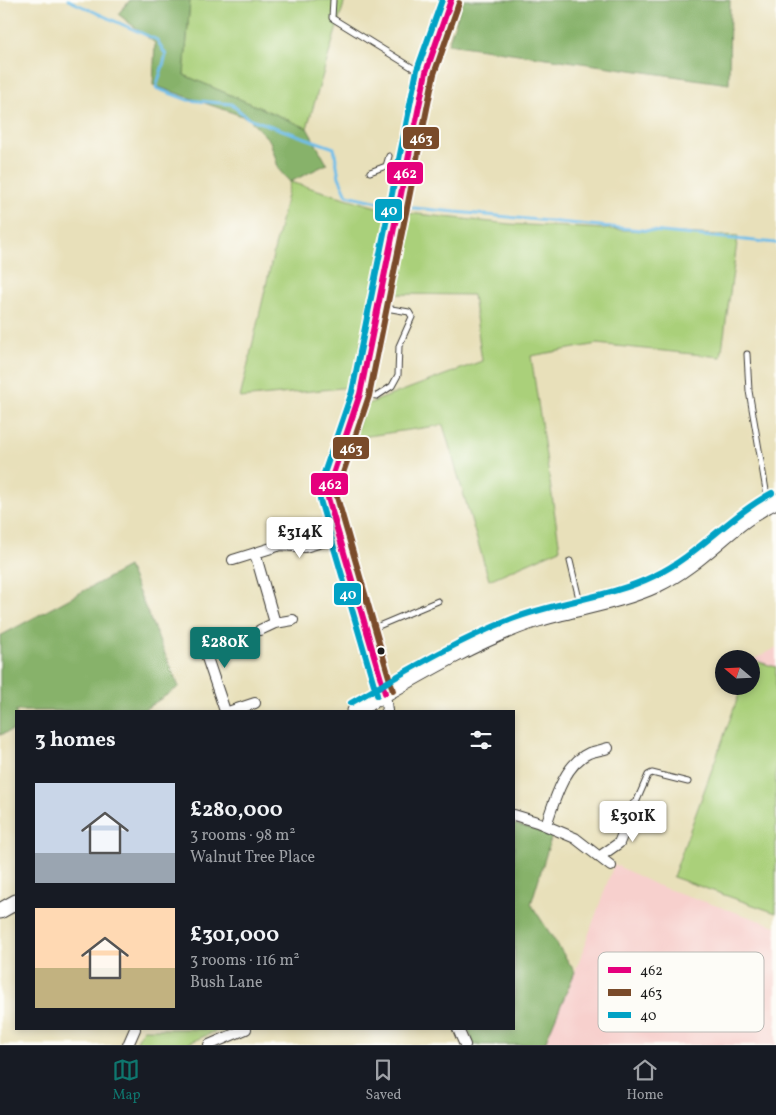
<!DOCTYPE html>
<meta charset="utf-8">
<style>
:root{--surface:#171b24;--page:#20242c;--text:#f1f3f6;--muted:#9ea1a6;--line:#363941;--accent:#0f766e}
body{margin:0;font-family:Vollkorn,serif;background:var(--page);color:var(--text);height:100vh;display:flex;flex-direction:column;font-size:19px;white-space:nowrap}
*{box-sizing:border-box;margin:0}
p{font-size:16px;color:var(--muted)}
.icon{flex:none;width:28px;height:28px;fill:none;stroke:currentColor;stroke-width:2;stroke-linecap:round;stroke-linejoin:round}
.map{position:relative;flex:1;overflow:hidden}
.side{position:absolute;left:15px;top:710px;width:500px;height:320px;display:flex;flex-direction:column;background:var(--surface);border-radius:0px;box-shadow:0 2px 8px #0003}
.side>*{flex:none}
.needle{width:32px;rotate:289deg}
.tools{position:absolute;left:715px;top:650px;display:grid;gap:10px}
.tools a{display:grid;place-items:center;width:45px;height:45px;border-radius:50%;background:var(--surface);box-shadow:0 2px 8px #0003;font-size:25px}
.price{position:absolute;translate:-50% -42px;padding:0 11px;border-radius:5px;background:#fff;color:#222;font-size:16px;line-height:32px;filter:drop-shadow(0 1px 2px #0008)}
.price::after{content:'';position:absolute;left:50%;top:30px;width:15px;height:11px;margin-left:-8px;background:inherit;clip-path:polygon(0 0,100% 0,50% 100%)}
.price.on{background:var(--accent);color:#fff}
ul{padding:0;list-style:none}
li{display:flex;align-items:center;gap:15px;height:125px;padding:0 20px}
li span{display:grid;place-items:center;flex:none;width:140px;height:100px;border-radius:0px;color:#555}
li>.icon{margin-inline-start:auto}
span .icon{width:60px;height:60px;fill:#fffc;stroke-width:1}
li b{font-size:21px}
h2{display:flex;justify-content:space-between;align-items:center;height:60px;padding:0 20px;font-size:21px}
.tab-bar{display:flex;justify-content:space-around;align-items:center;height:70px;border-top:1px solid var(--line);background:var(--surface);font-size:14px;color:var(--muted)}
.tab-bar a{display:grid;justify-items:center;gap:2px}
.tab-bar .on{color:var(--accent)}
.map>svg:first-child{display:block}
.built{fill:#f7d0cd}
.green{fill:#aad07a;stroke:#63764b}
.forest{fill:#87b26a;stroke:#526743}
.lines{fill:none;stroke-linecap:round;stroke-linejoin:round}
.stream{stroke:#6fbeea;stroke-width:3}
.service-casing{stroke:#3b3934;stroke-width:7}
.minor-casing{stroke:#3b3934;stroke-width:12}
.secondary-casing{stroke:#3b3934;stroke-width:16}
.primary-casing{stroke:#3b3934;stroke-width:17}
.service{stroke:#fff;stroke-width:5}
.minor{stroke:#fff;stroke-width:10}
.secondary{stroke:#fff;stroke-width:14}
.primary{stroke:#fff;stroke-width:15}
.bus-1-casing{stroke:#fdfcf7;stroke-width:10}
.bus-2-casing{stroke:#fdfcf7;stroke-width:10}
.bus-3-casing{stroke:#fdfcf7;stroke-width:10}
.bus-1{stroke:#e5007d;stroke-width:6}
.bus-2{stroke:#7a4b2a;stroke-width:6}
.bus-3{stroke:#01a2c5;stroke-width:6}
.bus-dot{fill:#1c1c1c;stroke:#fdfcf7;stroke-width:2}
.key{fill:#fdfcf7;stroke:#bab9b5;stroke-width:1}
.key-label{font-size:14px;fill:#1c1c1c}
.line-badge{stroke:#fdfcf7;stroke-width:2}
.badge-label{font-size:14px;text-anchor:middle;font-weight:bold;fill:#fff}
</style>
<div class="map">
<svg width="776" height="1045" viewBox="0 0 776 1045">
<rect width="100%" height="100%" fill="#fdfcf7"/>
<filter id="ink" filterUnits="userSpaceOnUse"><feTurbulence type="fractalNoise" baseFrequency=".02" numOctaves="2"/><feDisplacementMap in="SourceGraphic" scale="10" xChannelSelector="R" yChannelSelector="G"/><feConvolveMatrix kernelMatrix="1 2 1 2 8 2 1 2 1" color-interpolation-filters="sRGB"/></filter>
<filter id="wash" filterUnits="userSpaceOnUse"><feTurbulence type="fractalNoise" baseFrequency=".0096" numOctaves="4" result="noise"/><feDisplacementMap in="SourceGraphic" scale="20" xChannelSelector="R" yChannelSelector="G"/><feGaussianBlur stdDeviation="1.12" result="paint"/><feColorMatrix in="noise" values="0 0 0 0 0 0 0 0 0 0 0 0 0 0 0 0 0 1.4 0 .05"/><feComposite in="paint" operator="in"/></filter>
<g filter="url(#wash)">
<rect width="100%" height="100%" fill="#e8e0ba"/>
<!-- built -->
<path class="built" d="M776,648V667L752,660Z
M614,864L656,885L776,926V1045H544L575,972Z"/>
<!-- green -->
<path class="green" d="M190,0H345L307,128L184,75Z
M290,182L390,211L352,387L240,398Z
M408,213L509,224L738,236L721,357L597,344L531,356L560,549L489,580L443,425L354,438L365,405L482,361L473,295L393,294Z
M752,660L776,667V913L673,877L742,686H751Z
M143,1029H234L226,1032L216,1031L184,1045H135Z"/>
<!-- forest -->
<path class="forest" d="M130,0H190L184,75L307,128L327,164L290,182L279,170L270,141L248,118L153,85L155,43L118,14Z
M463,0H730L729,84L448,44Z
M128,567L179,687L142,711H16V729L0,735V636Z
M514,824L552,835L531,904L575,972L544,1045H474L468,1029H514Z"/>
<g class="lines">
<!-- stream -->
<path class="stream" d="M68,0L157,40L166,55L156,88L188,100L231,104L248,118L334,148L339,177L347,195L392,205
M404,207L776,243"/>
</g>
</g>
<g filter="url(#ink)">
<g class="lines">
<!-- service casing -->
<g class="service-casing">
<path id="service" d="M333,0L332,18L413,68L426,72
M386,166L389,156
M370,172L386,166L405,171
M747,354L749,391L768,502
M361,394L377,396L392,386L398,375L399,346L412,317L409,312L380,307
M570,561L581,607
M369,630L438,601
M635,805L648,775L652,773L688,782"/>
</g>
<!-- minor casing -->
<g class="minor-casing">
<path id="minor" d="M255,553L275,623L260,630
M233,560L281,545L305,547L339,537
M275,623L293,620
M199,634L225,711
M385,693L387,711
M231,711L255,703
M514,815L537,822L575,838L611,866
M546,825C554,802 564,764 589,753C595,751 602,750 608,748
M599,857L619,843L635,805
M458,1029L465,1045
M128,1045L135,1029
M209,1045L246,1029"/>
</g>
<!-- secondary casing -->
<g class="secondary-casing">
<path id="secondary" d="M385,693L328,498L329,486L360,394L426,72L451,0"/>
</g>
<!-- primary casing -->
<g class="primary-casing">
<path id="primary" d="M355,711C409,680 478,638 538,619C578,607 620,602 658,584C703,563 732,521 776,501
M0,911L16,902"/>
</g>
<!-- service -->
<use href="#service" class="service"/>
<!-- minor -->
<use href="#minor" class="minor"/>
<!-- secondary -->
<use href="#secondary" class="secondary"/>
<!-- primary -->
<use href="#primary" class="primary"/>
<!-- bus-1 casing -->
<g class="bus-1-casing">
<path id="bus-1" d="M385,693L328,498L329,486L360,394L426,72L451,0"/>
</g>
<!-- bus-2 casing -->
<g class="bus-2-casing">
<path id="bus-2" d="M393,691L337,497L338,488L369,396L434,74L459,3"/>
</g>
<!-- bus-3 casing -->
<g class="bus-3-casing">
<path id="bus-3" d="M377,695L320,500V485L352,392L417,70L442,0
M351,703C403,673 456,641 512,619C558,601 609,598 654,576C698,555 729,516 772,493"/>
</g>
<!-- bus-1 -->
<use href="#bus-1" class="bus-1"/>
<!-- bus-2 -->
<use href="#bus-2" class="bus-2"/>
<!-- bus-3 -->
<use href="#bus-3" class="bus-3"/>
</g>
</g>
<!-- markers -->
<circle class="bus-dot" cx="381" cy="651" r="4.5"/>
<!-- legend -->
<rect x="598" y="952" width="166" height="80" rx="8" class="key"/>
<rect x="608" y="967" width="23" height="6" fill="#e5007d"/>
<rect x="608" y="989" width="23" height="7" fill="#7a4b2a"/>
<rect x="608" y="1012" width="23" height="6" fill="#01a2c5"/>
<g class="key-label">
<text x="640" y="975">462</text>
<text x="640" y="997">463</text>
<text x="640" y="1020">40</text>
</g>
<g class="line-badge">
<rect x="402" y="126" width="38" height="24" rx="5" fill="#7a4b2a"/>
<rect x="386" y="161" width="38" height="24" rx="5" fill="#e5007d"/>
<rect x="374" y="198" width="29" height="24" rx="5" fill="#01a2c5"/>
<rect x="332" y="436" width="38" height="24" rx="5" fill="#7a4b2a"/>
<rect x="310" y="472" width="39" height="24" rx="5" fill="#e5007d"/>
<rect x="333" y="582" width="29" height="24" rx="5" fill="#01a2c5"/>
</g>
<g class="badge-label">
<text x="421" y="143">463</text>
<text x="405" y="178">462</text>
<text x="389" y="215">40</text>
<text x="351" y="453">463</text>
<text x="330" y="489">462</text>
<text x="348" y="599">40</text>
</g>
</svg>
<div class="tools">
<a><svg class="needle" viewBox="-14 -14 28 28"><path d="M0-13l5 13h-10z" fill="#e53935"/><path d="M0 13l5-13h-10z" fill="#9ea1a6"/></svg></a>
</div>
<b class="price" style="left:300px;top:559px">£314K</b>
<b class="price on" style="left:225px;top:669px">£280K</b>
<b class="price" style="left:633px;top:843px">£301K</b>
<section class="side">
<h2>3 homes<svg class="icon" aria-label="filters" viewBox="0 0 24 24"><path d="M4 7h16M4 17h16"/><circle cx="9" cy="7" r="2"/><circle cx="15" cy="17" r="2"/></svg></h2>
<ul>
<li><span style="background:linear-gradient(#c9d6e8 70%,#9aa5b1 0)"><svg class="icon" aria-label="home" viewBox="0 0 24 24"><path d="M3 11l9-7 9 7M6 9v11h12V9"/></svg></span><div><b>£280,000</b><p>3 rooms · 98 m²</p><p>Walnut Tree Place</p></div></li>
<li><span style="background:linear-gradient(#ffd9b3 60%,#c2b280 0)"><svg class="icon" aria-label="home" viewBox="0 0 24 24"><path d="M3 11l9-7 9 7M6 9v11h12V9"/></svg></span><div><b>£301,000</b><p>3 rooms · 116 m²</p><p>Bush Lane</p></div></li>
</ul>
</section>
</div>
<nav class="tab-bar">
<a class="on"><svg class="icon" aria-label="map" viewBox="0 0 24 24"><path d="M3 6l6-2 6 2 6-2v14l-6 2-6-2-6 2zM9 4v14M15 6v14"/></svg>Map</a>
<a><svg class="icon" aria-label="saved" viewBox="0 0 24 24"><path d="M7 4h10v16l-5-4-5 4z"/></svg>Saved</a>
<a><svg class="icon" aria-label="home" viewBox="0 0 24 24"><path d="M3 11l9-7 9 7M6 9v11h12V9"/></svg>Home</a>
</nav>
